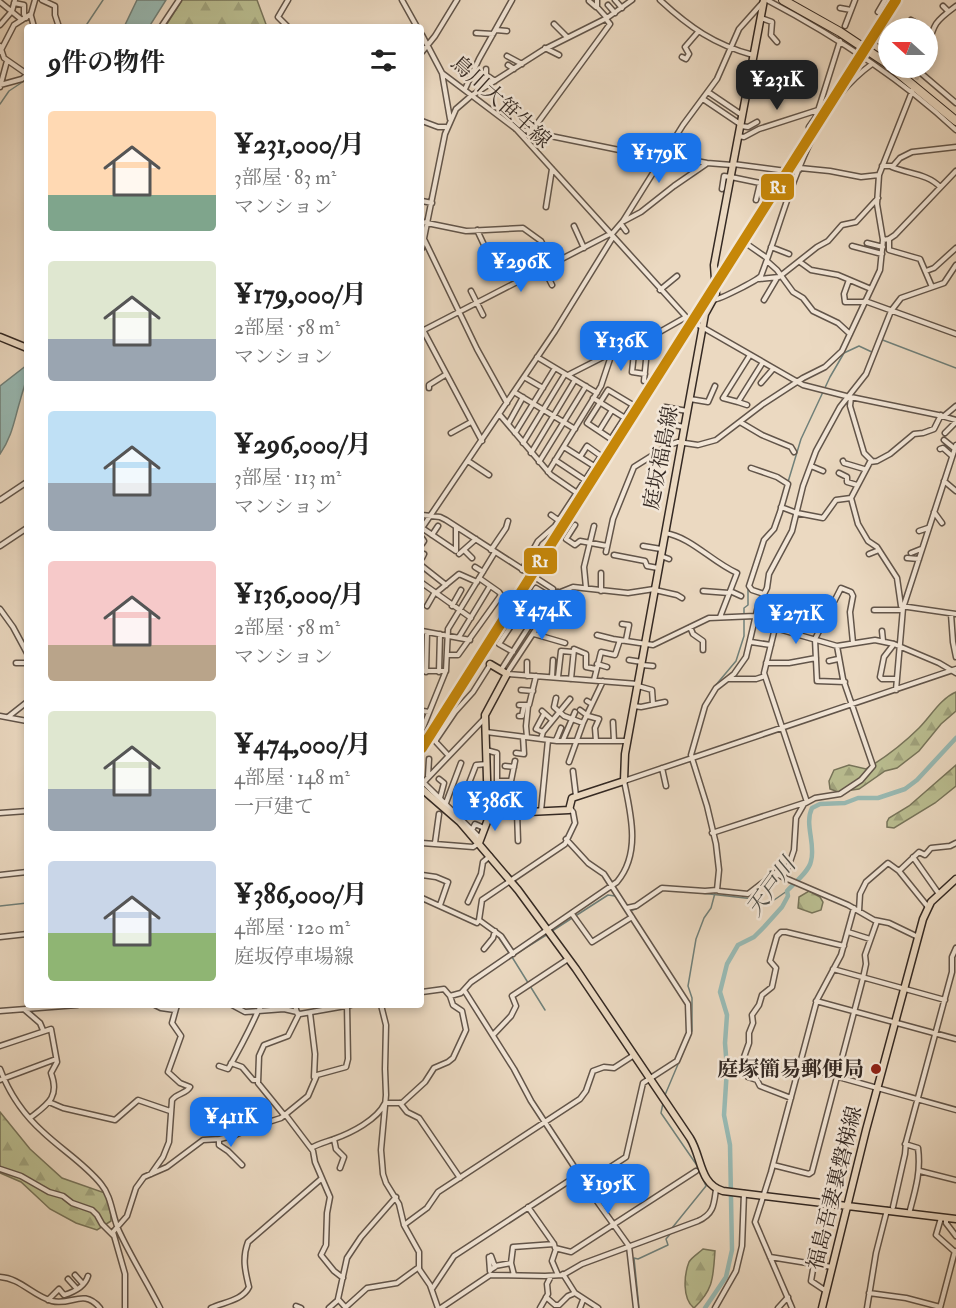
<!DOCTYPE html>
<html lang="ja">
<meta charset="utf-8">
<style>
:root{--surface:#fff;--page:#f2f2f2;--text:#222;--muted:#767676;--accent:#1a73e8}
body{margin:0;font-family:"IM FELL Double Pica","Noto Serif JP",serif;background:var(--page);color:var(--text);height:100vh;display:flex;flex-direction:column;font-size:22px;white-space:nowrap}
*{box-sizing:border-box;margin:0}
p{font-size:20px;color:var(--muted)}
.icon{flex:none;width:33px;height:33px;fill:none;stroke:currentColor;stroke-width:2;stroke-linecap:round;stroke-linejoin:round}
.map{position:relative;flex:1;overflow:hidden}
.sheet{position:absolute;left:24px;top:24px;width:400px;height:984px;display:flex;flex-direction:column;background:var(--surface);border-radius:6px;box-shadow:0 3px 9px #0003}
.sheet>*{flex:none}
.needle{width:39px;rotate:291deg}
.tools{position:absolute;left:878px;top:18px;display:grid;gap:12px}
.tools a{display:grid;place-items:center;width:60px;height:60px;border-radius:50%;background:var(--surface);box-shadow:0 3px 9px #0003;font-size:30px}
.price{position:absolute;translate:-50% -51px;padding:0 14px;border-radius:12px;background:var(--accent);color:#fff;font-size:20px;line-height:39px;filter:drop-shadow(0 2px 3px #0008)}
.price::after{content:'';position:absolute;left:50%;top:36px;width:18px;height:14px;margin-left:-9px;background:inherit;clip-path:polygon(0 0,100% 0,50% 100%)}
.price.current{background:#222;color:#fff}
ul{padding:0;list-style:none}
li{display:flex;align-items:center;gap:18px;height:150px;padding:0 24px}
li span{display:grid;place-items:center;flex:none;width:168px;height:120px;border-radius:6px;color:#555}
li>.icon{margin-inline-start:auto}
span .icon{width:72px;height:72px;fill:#fffc;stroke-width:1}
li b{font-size:26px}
h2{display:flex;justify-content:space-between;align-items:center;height:72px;padding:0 24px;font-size:26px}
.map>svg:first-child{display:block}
.forest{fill:url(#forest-firs);stroke:#77745a;stroke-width:1.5}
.water{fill:#98bab4;stroke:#70807a;stroke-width:1.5}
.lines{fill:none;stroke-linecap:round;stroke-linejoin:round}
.stream{stroke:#70807a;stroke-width:1.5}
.river{stroke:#98bab4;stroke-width:4.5}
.minor-tunnel{stroke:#c6b6a1;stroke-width:4;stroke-dasharray:4 2;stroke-linecap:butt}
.minor-casing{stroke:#62554a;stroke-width:7}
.major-casing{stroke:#342923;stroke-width:9}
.highway-casing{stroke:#342923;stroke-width:10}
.minor{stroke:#f2e6d7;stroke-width:4}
.major{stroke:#ebd9c1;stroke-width:6}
.highway{stroke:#ebd9c1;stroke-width:8}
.rail-1-casing{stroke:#f2e6d7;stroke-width:15}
.rail-1{stroke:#c68709;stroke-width:10}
.poi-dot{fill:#8f2418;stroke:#f2e6d7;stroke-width:2}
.labels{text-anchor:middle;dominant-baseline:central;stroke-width:5;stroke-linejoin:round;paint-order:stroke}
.street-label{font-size:21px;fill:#342923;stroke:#f2e6d7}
.poi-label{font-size:21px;font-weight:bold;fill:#342923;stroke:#f2e6d7;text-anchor:end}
.water-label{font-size:22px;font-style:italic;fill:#4d4d47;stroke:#f2e6d7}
.line-badge{stroke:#f2e6d7;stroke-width:2}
.badge-label{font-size:16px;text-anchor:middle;font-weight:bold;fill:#fff}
</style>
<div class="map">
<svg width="956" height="1308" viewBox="0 0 956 1308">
<defs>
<pattern id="forest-firs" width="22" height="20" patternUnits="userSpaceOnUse" patternTransform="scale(1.5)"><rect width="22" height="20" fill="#babe91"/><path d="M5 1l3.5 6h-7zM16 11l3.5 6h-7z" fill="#a0a37d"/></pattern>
</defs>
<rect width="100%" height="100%" fill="#ebd9c1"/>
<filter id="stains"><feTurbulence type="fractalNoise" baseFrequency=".00333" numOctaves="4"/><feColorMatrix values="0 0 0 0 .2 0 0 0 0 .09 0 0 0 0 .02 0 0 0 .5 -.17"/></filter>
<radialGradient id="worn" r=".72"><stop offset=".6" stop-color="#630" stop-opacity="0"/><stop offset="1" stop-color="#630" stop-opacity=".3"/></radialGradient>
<!-- forest -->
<path class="forest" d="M182,0H257L267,27H165Z
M956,692V711L941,724L919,751L897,768L885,771L859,789L838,792L830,789L829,781L834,770L849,765L866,769C886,757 903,744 919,728C931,716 940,699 956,692Z
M956,765V786L935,803L894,828L887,827V822L889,818L909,806Z
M809,891L820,897L823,902L821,910L812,913L798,908L799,897Z
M0,1112L30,1149L62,1178L105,1193L110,1203L111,1221L97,1230L76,1223L50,1209L21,1182L0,1173Z
M703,1249L715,1251C713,1277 714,1289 694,1308C682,1299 684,1275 689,1262C692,1257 699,1253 703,1249Z"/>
<!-- water -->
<path class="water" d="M137,0H166L149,27H124Z
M27,365C27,382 24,386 20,401C14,421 12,437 0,454V386Z"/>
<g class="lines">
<!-- stream -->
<path class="stream" d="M85,27L103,0
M0,104L9,91L27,79
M880,339L956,368
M788,482L801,439L830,377L844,353L859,346L874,353
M715,686L736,661L744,636V608L748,605V589
M689,757L697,729
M691,761L700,789
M706,810L711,832
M683,891L754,899L767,905L787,891
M431,900L476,920
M0,906L27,903
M629,911L636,909L648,900
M552,931L608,895L615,896L620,902
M497,935L509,953
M514,955L548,934
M512,957L545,1010
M689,1037L692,1031V998L688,986L696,939L704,918L711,908L715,893
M665,1095L684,1050
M663,1103L661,1113L696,1164L706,1186L672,1228
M639,1308L634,1258L638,1259L668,1245L666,1239L671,1233"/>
<!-- river -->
<path class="river" d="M705,1308L726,1277L732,1250L730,1145L724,1115L727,1069L725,1043L727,1015L720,992L727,964L738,945L754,937L764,927L782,907L788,896L787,891C794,883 809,872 811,861C816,844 804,824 812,808L820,804L845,803L858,798H878L905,789L917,780L956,738"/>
<!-- minor-tunnel -->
<path class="minor-tunnel" d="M914,85L918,75"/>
<!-- minor casing -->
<g class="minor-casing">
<path id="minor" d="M42,0L55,6V15L59,27
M402,0L417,27
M597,0V7L607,18
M615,0L622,8
M660,0C689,27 715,45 753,55
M767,0C835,36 900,78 956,130
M589,1L596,7
M0,2L22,20
M14,3L24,5V14L26,18
M608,5L615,13
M943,6L948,11
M840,8L851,10
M878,12L885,0
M31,16L34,27
M761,18L772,22L771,35L777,42
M911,20L925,28
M554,24L567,37
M0,25L12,11L15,0
M845,26L855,0
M161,27L179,0
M288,27L278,17L288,0
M881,28L875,38L888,48
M496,30L507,31
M476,33L493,34
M422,35L442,73L516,129L688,319L803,385L846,396L938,415L956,420
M0,46L4,58L27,74
M545,48L559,55
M927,49C934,24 934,22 956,6
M0,52L14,25L31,14L35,0
M422,52L435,36L457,0
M507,56L522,64
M682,57L686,59L689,54L685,47L698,32
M508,65L514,69
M915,68L956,103
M486,69V75L495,81
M442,73L450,119
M0,85L22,79L27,75
M0,87L7,61
M748,88L760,90
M465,89L479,59L512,0
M708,92L742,115
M703,99L740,124
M422,121L438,127H446
M741,126L748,127L757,122
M809,127L816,117L840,41
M516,129L634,153L664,155L707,163L732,165
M531,132L610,24L606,19
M738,136L744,137L759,129L818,110
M733,164L786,171L799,170
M882,166H893L900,158L912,152L956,147
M892,167C909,174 928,174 940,187
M800,168L830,171L861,177L879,175
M731,177L760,183L756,200
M722,189L724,176L731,177
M422,201L432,203
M546,207L552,169
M624,221L641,212L674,186L706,164
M422,222L466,231L523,228L541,241L553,264
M621,224L626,231
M574,226L584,248
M477,230L495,268
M611,235L623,221L683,125L717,79L739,29L763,2
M424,239L477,349L507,403
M889,239V250L920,259L932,287
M883,240L889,239L895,235L956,171
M744,242L767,258
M867,243L883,247
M852,246L882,254
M771,247L789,254
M422,248L445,134L456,109L471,96L543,50L607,18L632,0
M536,260L541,270
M767,261L777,270L793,292L803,298L813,311L838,323L850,334
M800,262L811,270L838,275L871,289
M544,269L552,285
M926,271L934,268L956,248
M759,279L779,277L817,247L828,241L842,225L856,222L878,198
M849,280L844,294L845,302H864
M660,290L677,276
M471,291L483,315
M713,300C721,299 756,281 761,276C789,203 806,111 872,64
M764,300L777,278
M865,301L956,334
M423,330L482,441
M422,331L610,234
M635,344L632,372L645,374
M647,350L657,351
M750,355L723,398L738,402L763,362
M537,357L597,393
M568,375L617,350L649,338L686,317
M524,377L543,388
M644,381L648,339
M761,383L773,369
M429,388V385L445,375
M608,390L633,405L611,439L587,423Z
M514,392L575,429
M851,397L850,406L864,453L872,461
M593,398L625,418
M690,399L708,402L715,386
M738,402L747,405
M665,407L687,411
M500,415L551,475L577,493
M941,415L934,429L923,433L914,434L890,454L877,461L870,462L851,498L858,524L868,541L877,547L897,578L901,606L956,614
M944,416L956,406
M740,422L762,435L791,447L794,452
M664,423L684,427
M508,424L523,397
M599,431L612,410
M451,433L471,422
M515,433L555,368
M945,433L956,422
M944,440L955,449
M523,443L565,374
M564,447L594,466
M940,449L943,448L952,456
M531,453L575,380
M555,460L585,480
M468,461L489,475
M843,461L844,463L864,469
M539,462L586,386
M811,466L823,471
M751,468L777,477L788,484L780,512L774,529L764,540L749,586L752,590L764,594
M548,472L601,386L612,353
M839,473L847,477V482L857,485
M944,481L956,491
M0,500L27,482
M781,507L797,513L823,518L836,500L851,498
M934,512L942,523
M422,515L440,517L446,520L553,589L501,670
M551,515L558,520
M575,525L566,539L575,545L580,541L607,546
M422,528L555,331L613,237
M422,528L456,551
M919,531L928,528
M665,533C691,537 712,562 737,573L720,617
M432,535L438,526
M422,538L424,541L422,544
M0,546L27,528
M643,546L661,549
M464,550L472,558
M491,550L506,528L508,521
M456,551V527
M606,552L613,519L634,467L669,445L678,442L698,445L716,440L763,404L803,378L825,367L842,351L880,270L883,240L877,204L879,175L913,89
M911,553L921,549
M459,554L476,539
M869,554L879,550
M614,555L645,561L647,566L658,568
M661,556L669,559
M422,558L424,554
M907,558L919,559
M422,566L446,585
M475,567L483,572
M522,570L538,541L555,526L601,456L587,446L580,457
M601,573V591
M422,583L471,618
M586,588L584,567L594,526
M655,590L677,595L682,598
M703,591L729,593
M730,591L741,596
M558,592L579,607
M436,593L459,574L477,582
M558,593L573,587L628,593L654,589
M427,606L435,592
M452,606L461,590
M0,609L13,627L27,653
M874,610H902
M951,614L953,642L956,657
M517,616L530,625
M622,624L629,625L626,640
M690,627L693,634L703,641V650
M422,631L470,640
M882,631L883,641
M534,634L565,643
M597,635L613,639L653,645L709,618L755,616L775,628L837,646L875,640L894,644L939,663L956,673
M459,637L490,586
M751,642L771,645
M894,644L884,657L880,677L882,679H895
M513,652L499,644L536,588L549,596
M447,655H458L501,595L499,592L479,578
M629,660L642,662
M829,661L838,659
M527,662V676
M16,663H27
M766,663H789L816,658
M597,664L607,667
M642,665L653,666
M422,671H446L448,629L495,552
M426,672L427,632
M439,672L440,634
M507,673L559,594
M507,674L638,684
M552,677L553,660
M558,677L561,651L573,652
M571,679L574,649L586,654V667L596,669
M729,679H756L765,676
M594,680L601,652L615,655L620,640
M845,682L817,681L815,639L841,588L851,592L853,596L850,612L853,643
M638,686L652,690L653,704
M521,690L533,691
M896,690L903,608L956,445
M556,698L554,707L564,716L583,723L569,762
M587,701L592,704
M519,705H529L536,676
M634,706L641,707L665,702
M580,710L588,716L599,719L595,728L596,741
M423,711L429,712
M542,711L552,720
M0,716L27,721
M519,716H522L524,706
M8,717L27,702
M613,722L614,741
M583,723L603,681
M422,730L445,673
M486,732L557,741H627
M543,732L536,729L544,714
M527,737L526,726L528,706
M541,739L543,732L570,699
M556,740L561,728
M563,740L575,712
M486,750L497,753V781
M516,753L524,754L523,737
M448,755L436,742V740L455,712L473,692L490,665
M505,766L514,767
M662,768L666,786
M573,771L576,796
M428,776L429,759
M439,779L444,783L440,798
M423,782L480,838
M422,784L485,718
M488,792L494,791L497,781H511L515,761
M524,792V811
M446,803L461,763
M541,811L548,740
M517,812L518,841
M0,813L27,811
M457,814L476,765L487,764
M472,830L475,824L484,828
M712,833L807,802L764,673L775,628
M422,843L473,847L479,843
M435,843L439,814
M913,857L939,894
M899,871L919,852L925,855L931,848L950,846L956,843
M0,875L27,872
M422,875L436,877L448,882L440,905
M769,876L777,872L785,873L787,871L794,850L796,818L804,804L815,798L840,794L861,780L873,766L843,679L837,646
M422,898L477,923L479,920
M468,902L481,874L483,862L490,856
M627,908L636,906L662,888L705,891L717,890
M859,911L860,894L866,882L888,863L899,871L928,907
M572,914L592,942L632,917
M848,932L870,939
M0,937L27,934
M918,937L889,923L874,920L848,905L778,875L770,877L748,894L719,891L717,890L719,870L716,844L707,806L691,755L705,706L716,688L734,674L746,657L758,606L767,588L769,574L792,531L803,486L816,451L840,407L866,374L891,311L901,298L944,283L956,265
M484,949L493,938L495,931
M513,954L501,936L479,920L482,900L565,844L575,823L573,812L570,808
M833,969L945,1000
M464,990L514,1069L531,1101L596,1200L629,1246L636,1308
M422,992L444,989L450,996L461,993L471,982L617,882C641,854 631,814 624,781L956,669
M816,1001L956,1039
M155,1005L161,1008L175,1010
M262,1005L258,1011L284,1009L297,1012
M295,1005L297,1013L300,1014L351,1005
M381,1005L386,1025L385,1069L386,1095L381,1150L383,1174L386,1183L399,1204L404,1225L419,1252V1269L430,1285L438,1308
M25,1010L40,1023L43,1030
M0,1011L77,1005
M310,1013L315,1054L314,1077
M493,1035L511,1016L516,1006L512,996L568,959
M0,1046L51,1029L57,1062L51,1073C60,1097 48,1104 30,1118
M231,1063L242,1067L253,1080H258
M219,1066L228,1069C239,1050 249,1031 258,1011L245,1012L232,1005
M799,1066L956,1110
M0,1069C9,1093 24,1115 43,1132C62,1150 85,1164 101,1184C112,1197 112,1216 119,1231C131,1257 147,1282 160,1308
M0,1080L56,1059
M791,1098L760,1086L757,1080L748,1077L744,1057L749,1043V1033L753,1023L752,1015L759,1005L762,995L772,987L776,968L770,961L777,936L781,932H786L844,946
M49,1102L63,1108L115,1120L138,1100L170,1111
M400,1103L407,1112L419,1118L460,1178
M285,1114L313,1151L315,1162L330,1197L327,1213L326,1245L321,1255L334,1271L343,1278
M284,1115L258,1083L259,1056L264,1045L288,1036L299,1014
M219,1139V1145L228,1151L242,1165
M334,1139L336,1149L344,1157L340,1168
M905,1144L918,1148C921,1171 916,1188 910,1210
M311,1148C318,1144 326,1142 334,1139C351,1133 377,1120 385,1103H402L425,1082L434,1068L448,1062L453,1058L466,1030L462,1011L453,1005L450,996
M773,1165L809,1174L812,1172L863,978L866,964L865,955L877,921
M0,1169L21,1176L49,1192L63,1196L72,1203L92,1210L97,1215L102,1224L113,1235
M920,1171L956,1180
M151,1174L163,1157L169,1142L172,1100C177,1093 186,1094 190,1087L180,1083L168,1072L181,1036L172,1023L177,1005
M528,1207L554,1244L555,1248L571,1252L696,1171
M893,1207L905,1154L906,1142L952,972V957L956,948
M941,1218L936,1235L955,1252
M946,1218V1223L956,1236
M404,1225L427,1208L438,1192L580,1099L586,1091L593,1071L604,1067L614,1068L634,1055
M556,1249L552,1261L558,1275
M489,1257L490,1271
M770,1257L832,1267
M814,1264L811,1281L826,1291
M495,1266L511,1263
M490,1270L495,1267L491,1256
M563,1274L575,1293
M75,1275L83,1284
M514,1275L511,1263L513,1247L554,1244
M0,1277C20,1278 33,1296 52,1301C72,1306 83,1288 100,1308
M68,1279L77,1289
M432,1289L454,1256L581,1173L606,1170L626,1157L643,1083L677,1061L689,1033L688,1004L604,874L588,863L566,839
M869,1293L906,1298L940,1307
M546,1297L555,1305H559L568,1296L575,1293L598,1308
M48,1300L59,1289L64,1295C74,1292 85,1286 88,1276
M296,1306L301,1308
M346,1307L367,1288L397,1283L419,1267
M125,1308V1274L113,1232L127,1216L136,1188L144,1177L167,1167L203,1140L220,1139L235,1135L253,1127L281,1118L308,1096L317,1075L346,1067L348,1059L347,1005
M211,1308C224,1302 243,1300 249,1287C245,1271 242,1258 248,1242L321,1179
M329,1308L337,1301
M346,1308L338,1299L347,1258L361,1237L396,1197
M441,1308L490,1275L545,1276L563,1275L582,1264L698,1221C714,1214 714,1204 716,1189
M540,1308L548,1294L547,1284L551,1276
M580,1308L583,1300
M715,1308L736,1271L742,1246L744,1193
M778,1308L788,1297
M792,1308L755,1222L771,1172L817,1000L841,955L854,908
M867,1308L876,1253L887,1210
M940,1308L955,1251"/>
</g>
<!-- major casing -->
<g class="major-casing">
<path id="major" d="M0,337L27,348
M422,789L460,822L518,890L576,969L690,1138C702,1157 699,1184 723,1191L956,1219
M490,814L569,810L572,798L624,781L625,754L705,314L716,294L714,265L764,0
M479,843L490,814L488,810L485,715L507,674L490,664
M822,1308L866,1130L923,919L931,902L956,879"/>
</g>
<!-- highway casing -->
<g class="highway-casing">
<path id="highway" d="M783,0L840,32L888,64
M892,68L956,121"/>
</g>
<!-- minor -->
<use href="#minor" class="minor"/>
<!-- major -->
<use href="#major" class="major"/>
<!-- highway -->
<use href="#highway" class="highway"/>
<!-- rail-1 casing -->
<g class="rail-1-casing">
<path id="rail-1" d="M422,748L896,0"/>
</g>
<!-- rail-1 -->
<use href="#rail-1" class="rail-1"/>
</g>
<!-- markers -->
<circle class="poi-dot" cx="876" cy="1069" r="6"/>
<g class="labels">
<!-- street labels -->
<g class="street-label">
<text transform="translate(501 102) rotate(42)">鳥川大笹生線</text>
<text transform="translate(661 458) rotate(-79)">庭坂福島線</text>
<text transform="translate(835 1188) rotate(-76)">福島吾妻裏磐梯線</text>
</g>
<!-- poi labels -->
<g class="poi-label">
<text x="864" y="1069">庭塚簡易郵便局</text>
</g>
<!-- water labels -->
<g class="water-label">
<text transform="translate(771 887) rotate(-54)">天戸川</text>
</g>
</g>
<g class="line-badge">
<rect x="760" y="173" width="35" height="28" rx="6" fill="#c68709"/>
<rect x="523" y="547" width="35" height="28" rx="6" fill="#c68709"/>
</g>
<g class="badge-label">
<text x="778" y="193">R1</text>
<text x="540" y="567">R1</text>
</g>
<rect width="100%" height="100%" filter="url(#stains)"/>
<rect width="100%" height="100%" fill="url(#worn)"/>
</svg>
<div class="tools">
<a><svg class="needle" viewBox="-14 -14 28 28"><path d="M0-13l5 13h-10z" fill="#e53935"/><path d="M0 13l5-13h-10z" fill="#767676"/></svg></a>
</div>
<b class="price current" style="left:777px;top:111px">¥231K</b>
<b class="price" style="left:659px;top:184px">¥179K</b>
<b class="price" style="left:521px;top:293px">¥296K</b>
<b class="price" style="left:621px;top:372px">¥136K</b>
<b class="price" style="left:542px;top:641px">¥474K</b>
<b class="price" style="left:796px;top:645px">¥271K</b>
<b class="price" style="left:495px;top:832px">¥386K</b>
<b class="price" style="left:231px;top:1148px">¥411K</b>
<b class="price" style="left:608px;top:1215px">¥195K</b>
<section class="sheet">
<h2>9件の物件<svg class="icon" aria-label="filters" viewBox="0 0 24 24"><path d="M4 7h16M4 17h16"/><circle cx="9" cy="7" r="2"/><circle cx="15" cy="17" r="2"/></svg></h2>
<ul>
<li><span style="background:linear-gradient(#ffd9b3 70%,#7fa58c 0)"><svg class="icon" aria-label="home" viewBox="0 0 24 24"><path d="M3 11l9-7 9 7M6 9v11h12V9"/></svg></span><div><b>¥231,000/月</b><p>3部屋 · 83 m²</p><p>マンション</p></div></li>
<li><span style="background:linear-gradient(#dfe7d0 65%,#9aa5b1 0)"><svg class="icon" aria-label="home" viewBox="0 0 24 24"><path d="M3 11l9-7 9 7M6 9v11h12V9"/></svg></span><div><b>¥179,000/月</b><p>2部屋 · 58 m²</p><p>マンション</p></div></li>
<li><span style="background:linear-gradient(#bfe0f5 60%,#9aa5b1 0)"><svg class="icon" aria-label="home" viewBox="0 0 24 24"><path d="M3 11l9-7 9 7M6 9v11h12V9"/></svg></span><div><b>¥296,000/月</b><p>3部屋 · 113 m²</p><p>マンション</p></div></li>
<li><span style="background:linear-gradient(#f6c9c9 70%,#b9a48a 0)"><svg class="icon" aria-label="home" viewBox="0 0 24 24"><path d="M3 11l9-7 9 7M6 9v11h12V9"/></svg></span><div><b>¥136,000/月</b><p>2部屋 · 58 m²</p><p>マンション</p></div></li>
<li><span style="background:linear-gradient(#dfe7d0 65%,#9aa5b1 0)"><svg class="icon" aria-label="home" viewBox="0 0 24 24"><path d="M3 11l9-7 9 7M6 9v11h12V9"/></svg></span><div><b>¥474,000/月</b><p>4部屋 · 148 m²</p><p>一戸建て</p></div></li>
<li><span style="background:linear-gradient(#c9d6e8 60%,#8fb573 0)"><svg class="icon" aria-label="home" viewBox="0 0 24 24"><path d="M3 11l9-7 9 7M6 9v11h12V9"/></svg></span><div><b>¥386,000/月</b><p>4部屋 · 120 m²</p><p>庭坂停車場線</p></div></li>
</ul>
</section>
</div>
